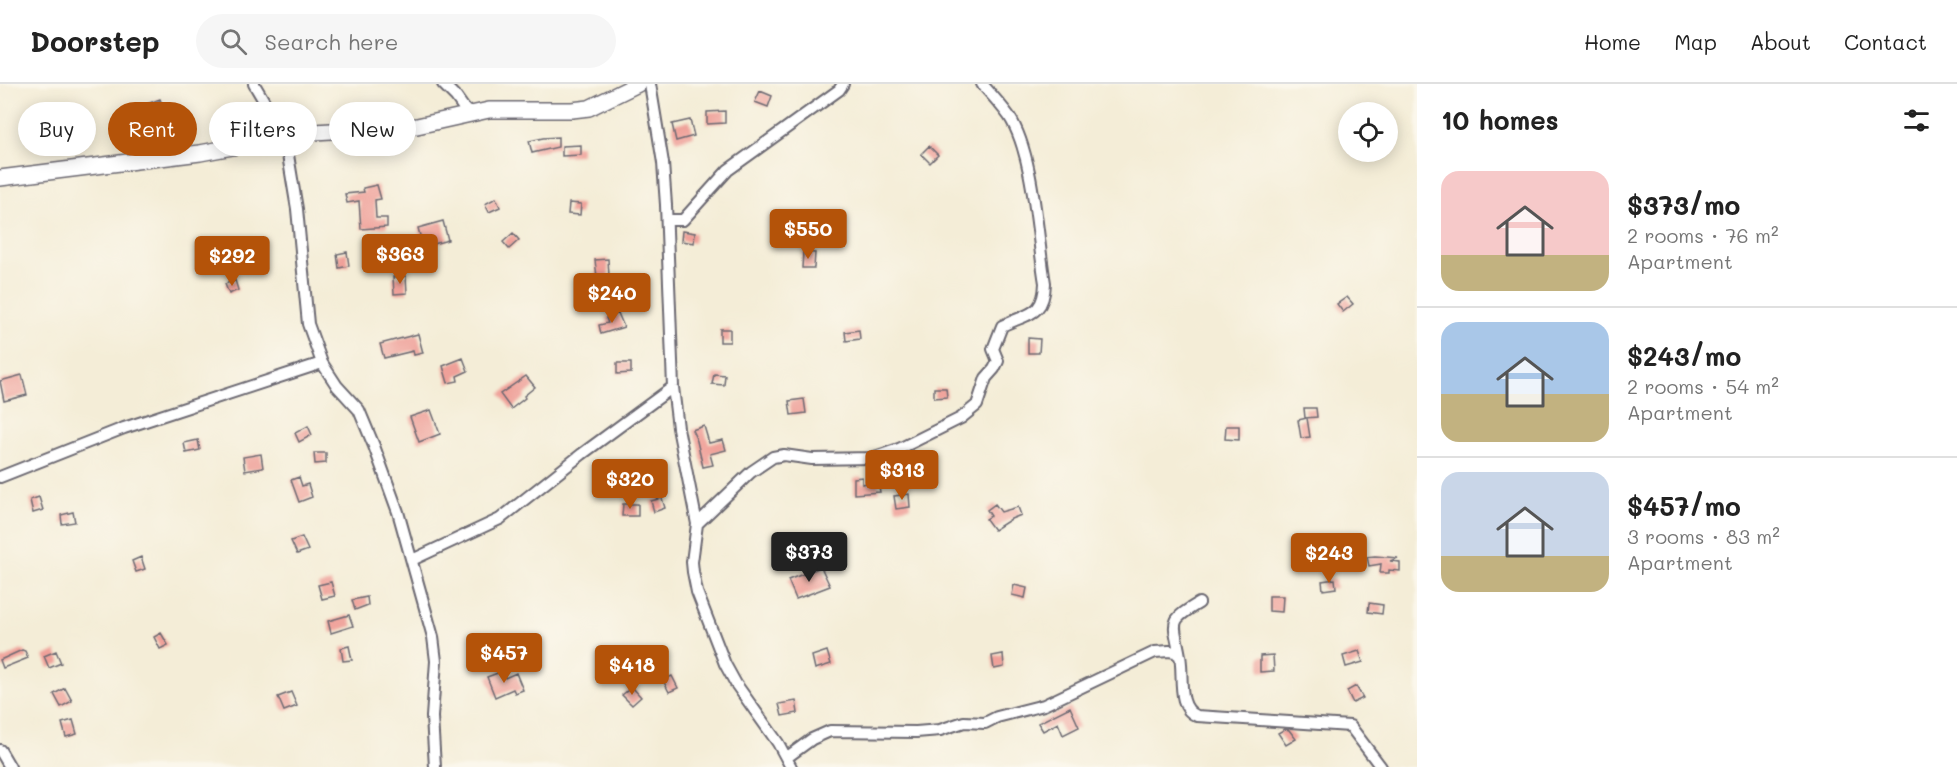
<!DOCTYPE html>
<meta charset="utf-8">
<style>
:root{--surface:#fff;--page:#f6f6f6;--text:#222;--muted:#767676;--line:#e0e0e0;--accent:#b45309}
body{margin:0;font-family:Mali,sans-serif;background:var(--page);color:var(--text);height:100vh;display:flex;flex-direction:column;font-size:22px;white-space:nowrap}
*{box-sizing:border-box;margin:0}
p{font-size:20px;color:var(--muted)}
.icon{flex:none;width:33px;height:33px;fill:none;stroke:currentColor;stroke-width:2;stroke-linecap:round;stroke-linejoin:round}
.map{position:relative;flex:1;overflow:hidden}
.side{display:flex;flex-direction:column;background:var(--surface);width:540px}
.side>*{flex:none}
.guide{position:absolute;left:18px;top:18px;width:570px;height:54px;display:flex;gap:12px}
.tools{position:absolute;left:1338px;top:18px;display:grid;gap:12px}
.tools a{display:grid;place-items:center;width:60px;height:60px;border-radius:50%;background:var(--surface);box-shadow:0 3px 15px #0003;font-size:30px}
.price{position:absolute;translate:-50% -51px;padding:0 14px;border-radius:6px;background:var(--accent);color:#fff;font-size:20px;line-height:39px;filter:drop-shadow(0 2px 3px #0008)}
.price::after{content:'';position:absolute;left:50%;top:36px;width:18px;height:14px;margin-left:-9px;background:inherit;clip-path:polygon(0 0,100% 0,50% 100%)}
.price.selected{background:#222;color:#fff}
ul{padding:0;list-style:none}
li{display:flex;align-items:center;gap:18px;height:150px;padding:0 24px}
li+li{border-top:2px solid var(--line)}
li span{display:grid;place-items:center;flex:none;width:168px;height:120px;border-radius:18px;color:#555}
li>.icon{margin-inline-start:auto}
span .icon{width:72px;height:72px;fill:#fffc;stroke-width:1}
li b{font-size:26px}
h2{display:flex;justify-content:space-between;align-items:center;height:72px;padding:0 24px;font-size:26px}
.chip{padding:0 21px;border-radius:27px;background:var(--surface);box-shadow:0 3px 15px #0003;font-size:21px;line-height:54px}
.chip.selected{background:var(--accent);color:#fff}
header{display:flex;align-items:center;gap:36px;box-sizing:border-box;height:84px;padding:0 30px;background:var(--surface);border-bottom:2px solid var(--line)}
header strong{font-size:28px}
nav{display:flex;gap:33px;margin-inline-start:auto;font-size:21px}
.search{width:420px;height:54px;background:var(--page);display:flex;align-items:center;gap:15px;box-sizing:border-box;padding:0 21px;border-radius:33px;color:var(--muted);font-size:22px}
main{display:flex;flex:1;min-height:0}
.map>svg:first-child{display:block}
.building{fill:#efa099}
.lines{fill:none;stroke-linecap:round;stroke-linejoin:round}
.street-casing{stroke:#6c6972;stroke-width:14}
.secondary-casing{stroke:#6c6972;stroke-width:18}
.street{stroke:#fff;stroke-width:10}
.secondary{stroke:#fff;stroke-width:15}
</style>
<header>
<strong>Doorstep</strong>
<div class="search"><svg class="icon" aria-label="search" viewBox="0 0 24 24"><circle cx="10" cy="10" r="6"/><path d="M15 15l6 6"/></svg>Search here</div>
<nav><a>Home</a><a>Map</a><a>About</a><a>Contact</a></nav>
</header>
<main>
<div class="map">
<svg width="1417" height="683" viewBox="0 0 1417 683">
<rect width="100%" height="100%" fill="#fbf7ec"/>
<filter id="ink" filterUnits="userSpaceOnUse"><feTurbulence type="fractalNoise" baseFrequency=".0167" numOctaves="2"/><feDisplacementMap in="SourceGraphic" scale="12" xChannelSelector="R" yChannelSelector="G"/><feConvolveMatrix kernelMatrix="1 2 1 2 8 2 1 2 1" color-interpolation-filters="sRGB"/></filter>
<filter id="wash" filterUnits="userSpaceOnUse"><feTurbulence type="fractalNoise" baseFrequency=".008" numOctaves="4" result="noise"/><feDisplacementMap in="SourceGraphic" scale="24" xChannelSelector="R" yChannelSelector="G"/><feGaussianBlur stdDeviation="1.35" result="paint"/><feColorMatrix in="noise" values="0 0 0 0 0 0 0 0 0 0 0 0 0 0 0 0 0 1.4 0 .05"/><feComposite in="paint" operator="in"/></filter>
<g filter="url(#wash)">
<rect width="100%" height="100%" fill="#f4edd7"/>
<g id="blocks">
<!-- building -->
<path class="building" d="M760,7L772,12L768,23L755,18Z
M160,15L166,30L153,35L147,20Z
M725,27V39L707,40V28Z
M690,36L694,52L676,57L672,40Z
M558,53V63L532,69L529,57L543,54Z
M581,61V71L562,72V62Z
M929,62L938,71L930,79L921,70Z
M377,101L381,115L375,116L376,134H387V143L361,145L359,117L347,119L345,110L364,108L363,104Z
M496,114L500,123L489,128L485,120Z
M569,119L581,120L580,131L568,130Z
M443,137L448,156L423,163L418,144Z
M682,147L695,149L694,159L681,157Z
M513,149L519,156L509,165L503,158Z
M347,168L349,182L339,184L337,170Z
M803,168L815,169L814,184H802Z
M608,175L609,192L597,193L595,176Z
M406,192L407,209L394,210L393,193Z
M235,196L238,206L229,210L225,200Z
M1347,213L1353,220L1343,228L1337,220Z
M618,229L624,243L601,250L599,241L608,239L606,234Z
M720,245H730V258H720Z
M859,246L860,255L846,257L845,248Z
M418,250L423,269L414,271L413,267L384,274L380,260Z
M1028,254L1040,255L1039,269H1028Z
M463,274L468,287L457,292L458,297L448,299L443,282Z
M617,279H631V289L617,290Z
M714,290L725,291L724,301L712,300Z
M22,291L27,311L4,317L0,297Z
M526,292L535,303L524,312L525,314L511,325L500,310Z
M934,304H946L947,313L934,314Z
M804,315L806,329L791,331L789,317Z
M1304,324H1316L1317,333L1305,334Z
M431,326L440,350L419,358L410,333Z
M1307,334L1310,353L1301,354L1298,336Z
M308,342L312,351L299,358L295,349Z
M704,342L709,359L723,356L726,366L710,370L713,381L703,383L697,357L692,346Z
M1226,342H1239V356L1225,355Z
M198,356L200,366L186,369L184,359Z
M314,369H326V379L315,380Z
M261,370L263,384L245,387L243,373Z
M299,393L302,402L308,400L312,413L299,418L291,396Z
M862,393V400L878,397L880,408L854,410V394Z
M909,410L910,423L896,425L894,412Z
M39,413L43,426L33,429L30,416Z
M662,414L665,424L654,428L651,417Z
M623,420H638V432H622Z
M995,420L1001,428L1018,423L1021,431L1011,435L994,446L986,435L991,432L987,426Z
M73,428L75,438L62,440L61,431Z
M302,453L308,466L297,470L291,457Z
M1375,472L1398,474L1390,477L1400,478V487L1389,486V489H1380L1381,480L1369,482L1367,473Z
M141,473L145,485L136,488L132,477Z
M821,483L830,502L796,515L788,496Z
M1335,495L1336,504L1323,506L1322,497Z
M331,498L335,512L322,515L318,501Z
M1014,501L1027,504L1025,514L1012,511Z
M1269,512H1283L1282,528L1269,527Z
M367,513L368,521L355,526L352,516Z
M1369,519L1383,521L1382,530L1368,528Z
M349,531L353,542L331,549L328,537Z
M161,549L168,561L160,565L154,553Z
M349,562L352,576L343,577L341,564Z
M22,566L25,567L28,574L3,584L0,576Z
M56,567L61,579L49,584L44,572Z
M827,567L831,580L815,585L812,572Z
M1359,567L1363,578L1346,583L1343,572Z
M1003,570L1004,583L994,585L992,572Z
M1273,571L1274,587L1260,588V572Z
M503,587L505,594L516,589L523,606L515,609L513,605L495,613L487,593Z
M672,592L678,604L669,608L663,596Z
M1356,602L1363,614L1353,619L1347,607Z
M632,603L641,613L632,621L622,611Z
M65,604L72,617L61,623L54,610Z
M291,608L297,622L284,627L278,613Z
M796,617L798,629L782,632L779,620Z
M1070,623L1079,643L1063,651L1058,639L1043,647L1038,639Z
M73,636L77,650L66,653L62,639Z
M1285,645L1289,646L1296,655L1286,661L1278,649Z"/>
</g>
</g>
<g filter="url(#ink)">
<use href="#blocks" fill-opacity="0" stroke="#6c6972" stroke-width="1.5"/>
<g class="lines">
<!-- street casing -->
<g class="street-casing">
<path id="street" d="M254,0L285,53L297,125L308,240L322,279L337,302L359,326L374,362L398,428L433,553L436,577L432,633L435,683
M443,0L456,13L468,30
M650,0L663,79L666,121L673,303L678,344L697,440L692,478L693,488L697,508L725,580L736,600L778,659L791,683
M667,136H683L728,86L839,6L843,0
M0,393L124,344L322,279
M697,440L751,388L773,373L784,371L812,375L872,374L899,365L961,334L977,321L986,294L994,285L998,277L993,265L1002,242C1027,229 1044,233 1045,199C1037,152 1034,70 1009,32C1001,21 991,10 982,0
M412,476L500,435L582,370L673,303
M1180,572C1174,537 1167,538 1199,519
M0,666L10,683
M786,674L812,655L830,647L916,648L940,646L964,638L985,639L997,633L1044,621L1155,568L1169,567L1175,568L1180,572C1184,591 1176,624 1197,632L1350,642L1381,683"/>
</g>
<!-- secondary casing -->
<g class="secondary-casing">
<path id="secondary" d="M0,94L200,69L314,48L417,42L489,26H572L589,24L638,0"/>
</g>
<!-- street -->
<use href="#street" class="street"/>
<!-- secondary -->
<use href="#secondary" class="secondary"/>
</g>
</g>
</svg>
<div class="tools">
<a><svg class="icon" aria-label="locate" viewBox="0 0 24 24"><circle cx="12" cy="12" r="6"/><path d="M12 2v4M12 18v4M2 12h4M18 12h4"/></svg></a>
</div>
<b class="price" style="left:808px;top:176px">$550</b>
<b class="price" style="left:400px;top:201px">$363</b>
<b class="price" style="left:232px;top:203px">$292</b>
<b class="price" style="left:612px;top:240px">$240</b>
<b class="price" style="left:902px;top:417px">$313</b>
<b class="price" style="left:630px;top:426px">$320</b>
<b class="price selected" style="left:809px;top:499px">$373</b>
<b class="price" style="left:1329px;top:500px">$243</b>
<b class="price" style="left:504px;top:600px">$457</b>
<b class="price" style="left:632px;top:612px">$418</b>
<div class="guide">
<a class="chip">Buy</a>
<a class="chip selected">Rent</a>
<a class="chip">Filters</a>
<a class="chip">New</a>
</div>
</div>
<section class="side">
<h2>10 homes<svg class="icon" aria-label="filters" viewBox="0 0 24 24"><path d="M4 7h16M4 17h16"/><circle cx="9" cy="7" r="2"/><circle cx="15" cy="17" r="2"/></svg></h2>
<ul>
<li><span style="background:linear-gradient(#f6c9c9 70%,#c2b280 0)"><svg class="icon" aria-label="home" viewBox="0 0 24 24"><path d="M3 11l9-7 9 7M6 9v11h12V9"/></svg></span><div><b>$373/mo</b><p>2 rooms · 76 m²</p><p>Apartment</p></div></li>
<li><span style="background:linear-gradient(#a9c7e8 60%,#c2b280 0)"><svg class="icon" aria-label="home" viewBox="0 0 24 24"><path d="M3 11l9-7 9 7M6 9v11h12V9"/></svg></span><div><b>$243/mo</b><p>2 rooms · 54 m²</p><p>Apartment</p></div></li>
<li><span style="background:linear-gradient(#c9d6e8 70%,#c2b280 0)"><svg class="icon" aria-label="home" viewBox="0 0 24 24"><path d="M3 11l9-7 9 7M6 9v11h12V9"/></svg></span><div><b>$457/mo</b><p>3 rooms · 83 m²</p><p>Apartment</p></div></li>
</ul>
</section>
</main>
